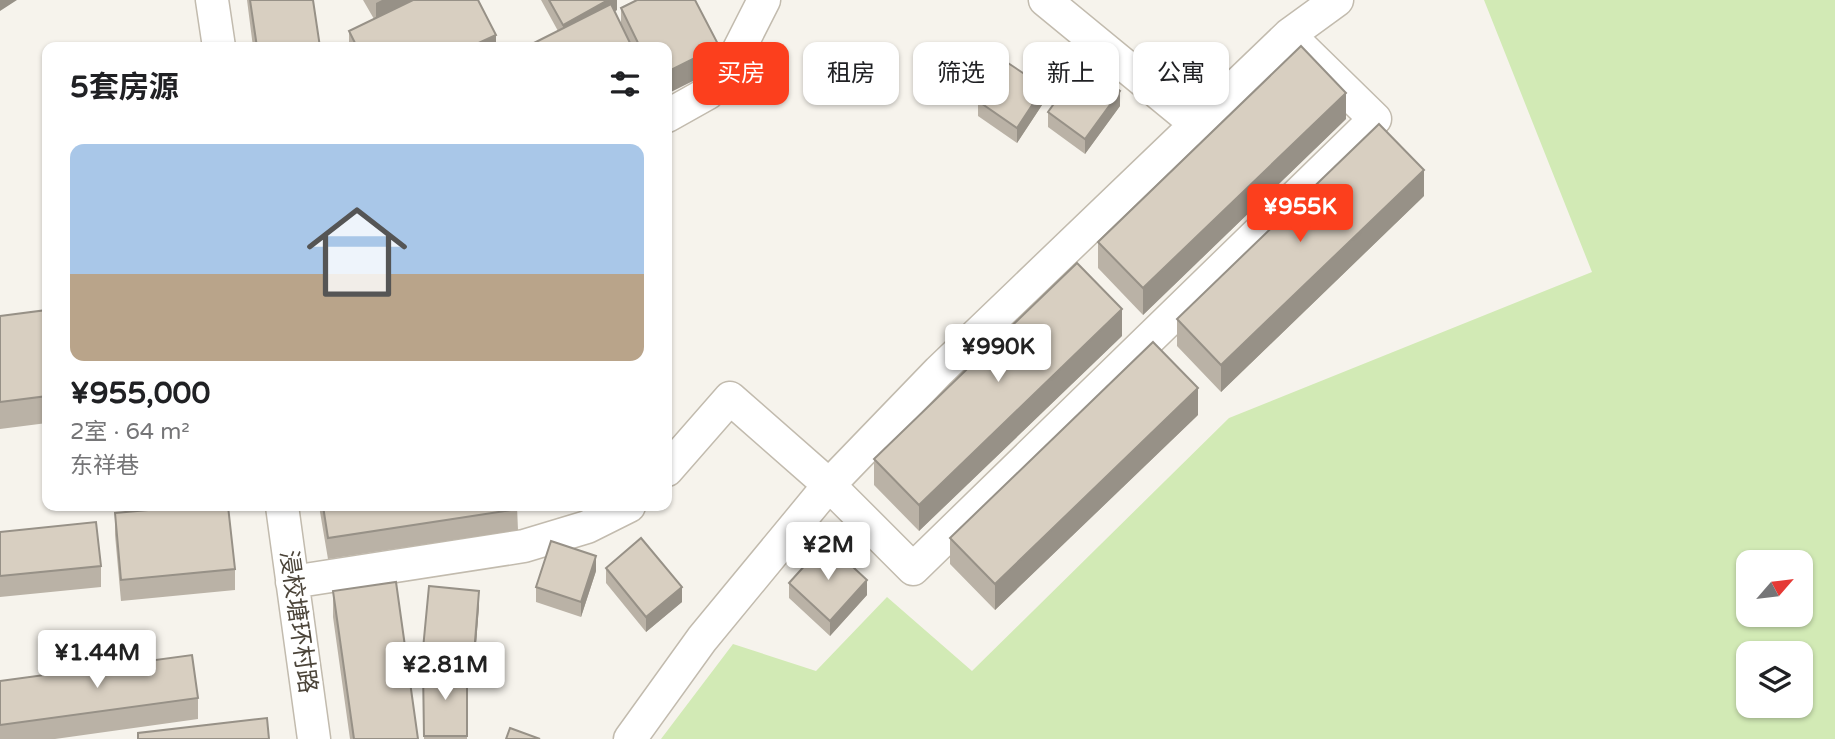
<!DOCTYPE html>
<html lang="zh">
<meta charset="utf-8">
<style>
:root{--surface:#fff;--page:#f6f6f6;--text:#202124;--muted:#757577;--line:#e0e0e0;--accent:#fc3f1d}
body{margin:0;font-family:"Varela Round","Noto Sans SC",sans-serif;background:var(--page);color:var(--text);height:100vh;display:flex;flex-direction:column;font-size:26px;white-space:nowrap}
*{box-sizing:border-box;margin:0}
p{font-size:23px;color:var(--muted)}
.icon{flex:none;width:38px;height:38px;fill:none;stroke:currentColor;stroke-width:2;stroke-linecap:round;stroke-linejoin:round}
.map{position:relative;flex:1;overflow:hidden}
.sheet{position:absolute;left:42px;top:42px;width:630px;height:469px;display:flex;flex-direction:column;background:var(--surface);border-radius:14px;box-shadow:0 2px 5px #0004}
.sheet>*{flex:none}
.banner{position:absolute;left:693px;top:42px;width:665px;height:63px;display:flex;gap:14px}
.needle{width:46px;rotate:62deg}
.buttons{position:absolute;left:1736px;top:550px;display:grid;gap:14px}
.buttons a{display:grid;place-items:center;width:77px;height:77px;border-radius:14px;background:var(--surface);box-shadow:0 2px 5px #0004;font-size:35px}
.price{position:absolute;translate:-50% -60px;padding:0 16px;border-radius:7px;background:#fff;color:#222;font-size:23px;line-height:46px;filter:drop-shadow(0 2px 4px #0008)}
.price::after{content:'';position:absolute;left:50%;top:42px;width:21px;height:16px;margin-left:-10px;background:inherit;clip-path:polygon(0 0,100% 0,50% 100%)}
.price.active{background:var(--accent);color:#fff}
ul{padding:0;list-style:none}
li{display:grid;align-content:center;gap:14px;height:371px;padding:0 28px}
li+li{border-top:2px solid var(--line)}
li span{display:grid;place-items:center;height:217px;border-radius:14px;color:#555}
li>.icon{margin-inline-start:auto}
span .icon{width:126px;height:126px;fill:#fffc;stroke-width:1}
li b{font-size:30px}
h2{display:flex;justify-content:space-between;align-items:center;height:84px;padding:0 28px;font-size:30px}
.tag{padding:0 24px;border-radius:14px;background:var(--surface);box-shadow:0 2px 5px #0004;font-size:24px;line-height:63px}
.tag.active{background:var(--accent);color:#fff}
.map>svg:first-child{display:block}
.green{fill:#d2eab5;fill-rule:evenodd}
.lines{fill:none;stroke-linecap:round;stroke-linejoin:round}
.minor-casing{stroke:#c2bbae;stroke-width:35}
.minor{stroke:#fff;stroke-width:32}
.wall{fill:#bab2a6}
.shaded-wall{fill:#979187}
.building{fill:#d8cfc1;stroke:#979187;stroke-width:2}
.labels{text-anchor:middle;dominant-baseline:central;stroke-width:6;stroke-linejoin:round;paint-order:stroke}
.street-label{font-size:24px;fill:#4b4439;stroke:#fff}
</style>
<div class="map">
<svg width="1835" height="739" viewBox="0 0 1835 739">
<rect width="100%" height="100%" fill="#f6f3ec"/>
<!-- green -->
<path class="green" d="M1484,0H1835V739H661L733,644L816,671L887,597L972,671L1229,418L1592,272ZM1748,562H1801V614H1748ZM1748,653H1801V705H1748Z"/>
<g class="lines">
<!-- minor casing -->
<g class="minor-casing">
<path id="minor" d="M212,0L219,47
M1045,0L1196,124
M667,116L708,93L728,71L764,0
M667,470L730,398L829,485L913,569L1375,119L1289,35
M282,506L314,739
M292,582L524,546L587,527L629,506
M630,739L702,639L829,485L939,371L1289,35L1337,0"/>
</g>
<!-- minor -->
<use href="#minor" class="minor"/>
</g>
<!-- wall -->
<path class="wall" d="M247,0H313L320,47H253Z
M363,0H478L496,47H349V31L374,19Z
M541,0H617V10L614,12L621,25V8L719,68L667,47H526L558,31Z
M978,101L1044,102L1017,143L978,116Z
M1120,106L1085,154L1048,127V112Z
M1346,119L1143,315L1098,268V242Z
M1424,196L1221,392L1177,346V319Z
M47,310V423L0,429V316Z
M1122,336L919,531L874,485V459Z
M1198,415L995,610L950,564V538Z
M319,506H517L518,530L328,559Z
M115,513L235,569V590L121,601L115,535Z
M0,532L101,566V587L0,597Z
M606,568L682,602L646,632L606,583Z
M596,571L581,617L536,602V587Z
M789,583L867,595L830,636L789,598Z
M333,591L418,739H350L333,617Z
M479,606L474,670L467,669V739H424L423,668H452L423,665V649Z
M0,681L198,698V719L55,739H0Z"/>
<!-- shaded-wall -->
<path class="shaded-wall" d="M0,0H17L0,11Z
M382,0H420L376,24V3Z
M608,0H617V10L563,40V25Z
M496,35V47H470Z
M719,46V68L667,94V72Z
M1044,87V102L1017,143V128Z
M1120,91V106L1085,154V139Z
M1346,93V119L1143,315V288Z
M1424,170V196L1221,392V365Z
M1122,309V336L919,531V505Z
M1198,388V415L995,610V584Z
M596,556V571L581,617V602Z
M867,580V595L830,636V621Z
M682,587V602L646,632V617Z
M479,591V606L474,670V654Z"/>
<!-- building -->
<path class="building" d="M250,0H313L320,47H257Z
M413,0H478L496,35L470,47H357L349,31Z
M549,0H608L563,25Z
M637,0H695L719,46L667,72V47H640L621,8Z
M611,4L632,47H526Z
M1301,46L1346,93L1143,288L1098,242Z
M1005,61L1044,87L1017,128L978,101Z
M1083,63L1120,91L1085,139L1048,112Z
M1379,124L1424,170L1221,365L1177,319Z
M1077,263L1122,309L919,505L874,459Z
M47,310V396L0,402V316Z
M1153,342L1198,388L995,584L950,538Z
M193,506H228L235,569L121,580L115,513Z
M323,506H517L518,509L328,538Z
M96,522L101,566L0,576V532Z
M641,538L682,587L646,617L606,568Z
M551,541L596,556L581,602L536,587Z
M826,542L867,580L830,621L789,583Z
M396,582L418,739H354L333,591Z
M429,586L479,591L474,654L423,649Z
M192,655L198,698L0,725V681Z
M467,667V736H424L423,668Z
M267,718L269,739H138V733Z
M510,728L540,739H506Z"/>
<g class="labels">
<!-- street labels -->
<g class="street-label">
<text transform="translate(298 622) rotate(82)">浸校塘环村路</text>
</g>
</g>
</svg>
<div class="buttons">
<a><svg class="needle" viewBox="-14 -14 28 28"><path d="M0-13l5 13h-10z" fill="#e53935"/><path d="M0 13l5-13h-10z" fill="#757577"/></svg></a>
<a><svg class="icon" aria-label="layers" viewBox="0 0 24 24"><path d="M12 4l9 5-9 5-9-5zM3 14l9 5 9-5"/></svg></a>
</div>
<b class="price active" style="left:1300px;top:244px">¥955K</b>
<b class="price" style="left:998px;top:384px">¥990K</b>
<b class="price" style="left:828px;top:582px">¥2M</b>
<b class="price" style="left:97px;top:690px">¥1.44M</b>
<b class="price" style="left:445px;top:702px">¥2.81M</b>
<div class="banner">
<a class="tag active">买房</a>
<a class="tag">租房</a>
<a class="tag">筛选</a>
<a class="tag">新上</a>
<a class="tag">公寓</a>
</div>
<section class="sheet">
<h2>5套房源<svg class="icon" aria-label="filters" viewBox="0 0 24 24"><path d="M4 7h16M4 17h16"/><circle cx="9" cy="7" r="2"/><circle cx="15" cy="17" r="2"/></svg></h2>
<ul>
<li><span style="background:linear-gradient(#a9c7e8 60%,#b9a48a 0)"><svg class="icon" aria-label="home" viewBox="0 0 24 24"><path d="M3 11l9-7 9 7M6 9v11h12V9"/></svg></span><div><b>¥955,000</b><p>2室 · 64 m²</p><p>东祥巷</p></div></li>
</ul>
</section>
</div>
